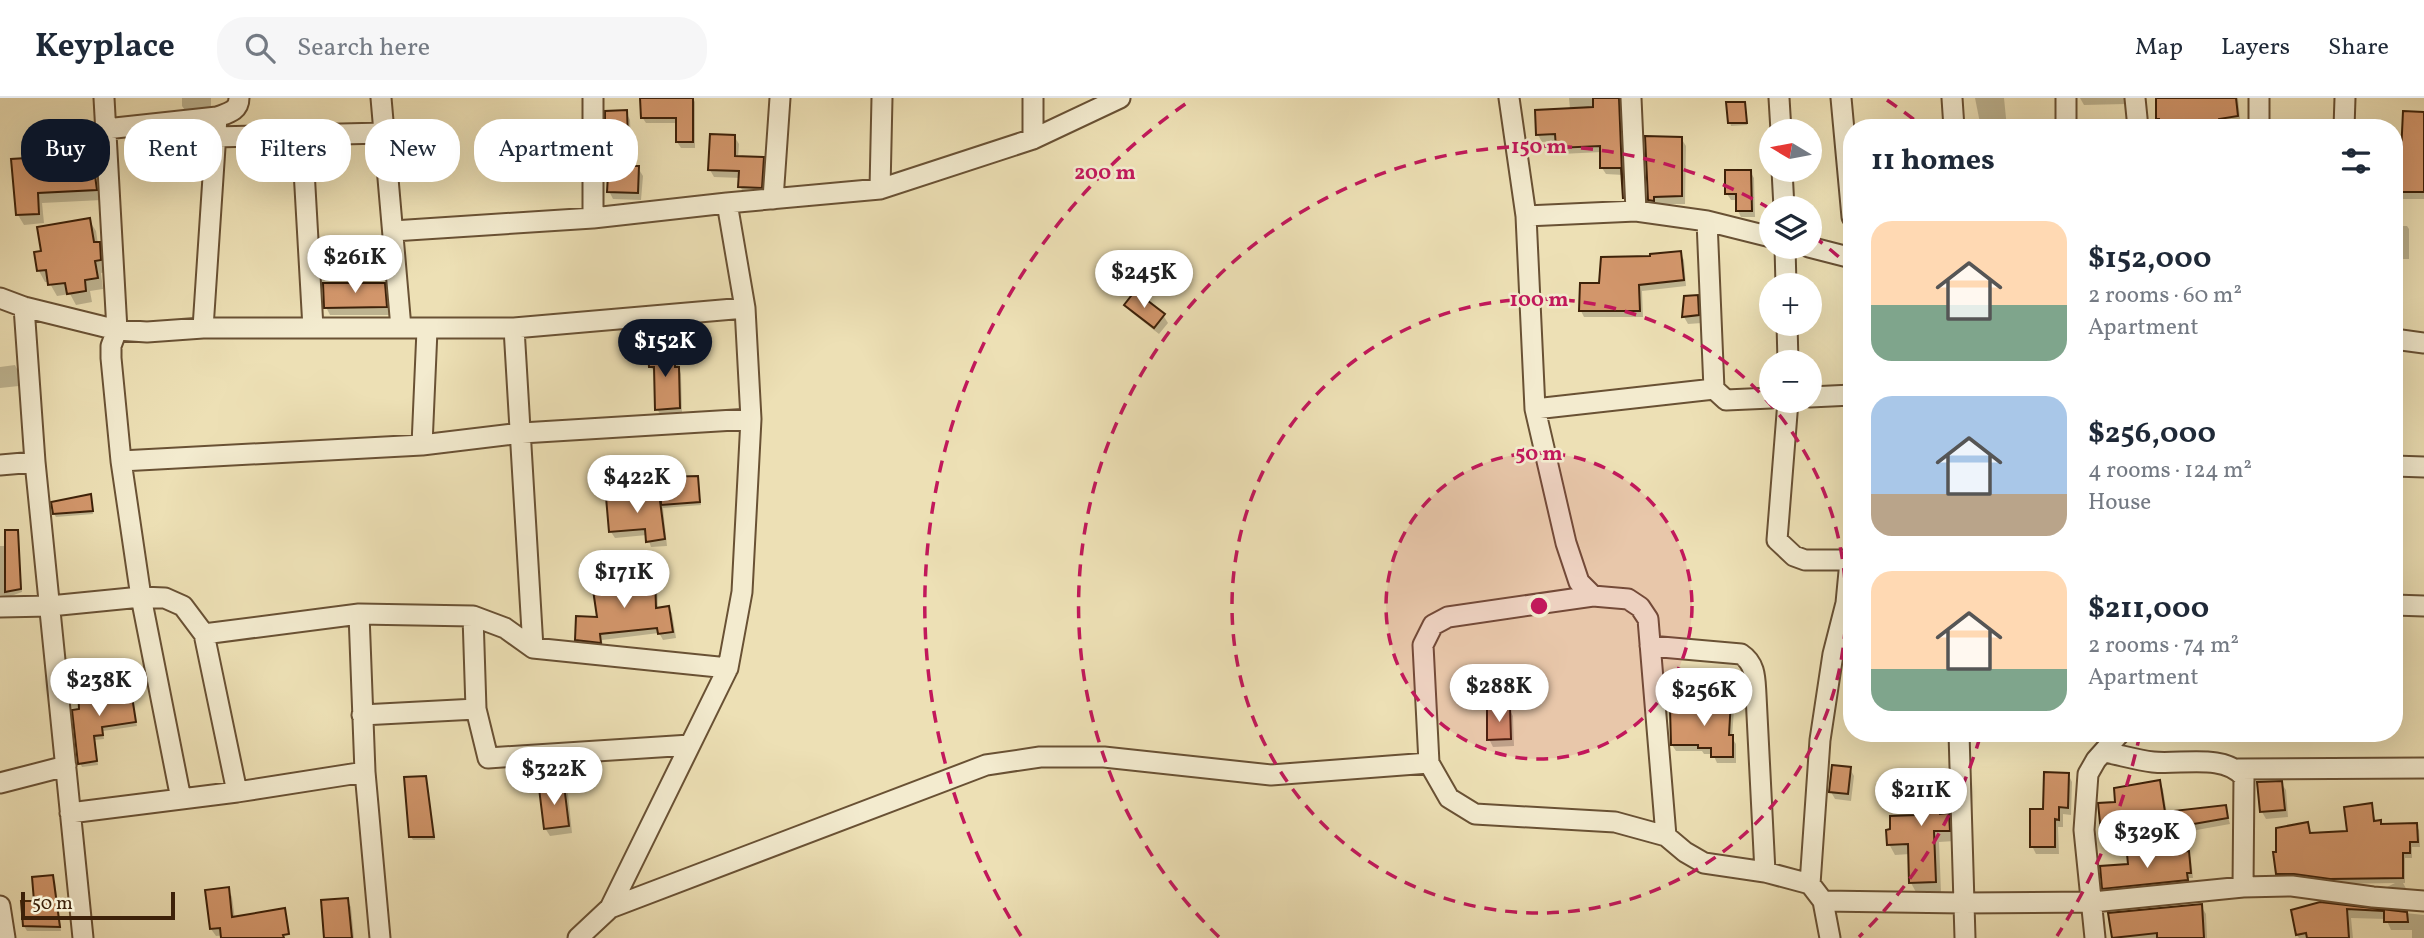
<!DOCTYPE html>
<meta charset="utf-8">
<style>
:root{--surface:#fff;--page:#f6f6f7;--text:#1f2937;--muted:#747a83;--line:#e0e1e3;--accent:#111827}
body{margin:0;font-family:Vollkorn,serif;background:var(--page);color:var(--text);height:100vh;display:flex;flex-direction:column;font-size:26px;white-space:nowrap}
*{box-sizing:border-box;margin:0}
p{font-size:23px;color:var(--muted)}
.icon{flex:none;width:38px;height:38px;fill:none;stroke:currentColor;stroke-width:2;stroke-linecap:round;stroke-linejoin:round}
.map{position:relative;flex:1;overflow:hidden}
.details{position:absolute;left:1843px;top:21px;width:560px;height:623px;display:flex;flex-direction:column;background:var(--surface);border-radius:28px;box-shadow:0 7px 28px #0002}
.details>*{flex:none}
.banner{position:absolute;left:21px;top:21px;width:665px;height:63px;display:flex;gap:14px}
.needle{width:46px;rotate:280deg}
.tools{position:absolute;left:1759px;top:21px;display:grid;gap:14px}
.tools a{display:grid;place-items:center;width:63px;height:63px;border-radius:50%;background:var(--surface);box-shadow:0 7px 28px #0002;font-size:35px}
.scale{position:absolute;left:21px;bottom:18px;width:154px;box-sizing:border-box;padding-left:7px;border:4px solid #3d2109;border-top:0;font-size:19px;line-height:24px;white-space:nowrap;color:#3d2109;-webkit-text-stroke:5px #f3ebcf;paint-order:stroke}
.price{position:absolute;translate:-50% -60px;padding:0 16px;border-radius:24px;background:#fff;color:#222;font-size:23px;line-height:46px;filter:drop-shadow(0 2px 4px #0008)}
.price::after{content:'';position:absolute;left:50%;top:42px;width:21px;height:16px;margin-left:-10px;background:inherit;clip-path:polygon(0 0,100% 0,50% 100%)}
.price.on{background:var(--accent);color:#fff}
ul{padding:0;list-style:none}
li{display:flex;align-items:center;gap:21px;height:175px;padding:0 28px}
li span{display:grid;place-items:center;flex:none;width:196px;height:140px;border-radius:21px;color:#555}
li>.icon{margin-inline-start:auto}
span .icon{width:84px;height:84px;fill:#fffc;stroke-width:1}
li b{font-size:30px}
h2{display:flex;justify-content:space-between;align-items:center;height:84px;padding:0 28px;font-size:30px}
.tag{padding:0 24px;border-radius:28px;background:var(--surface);box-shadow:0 7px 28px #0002;font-size:24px;line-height:63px}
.tag.on{background:var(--accent);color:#fff}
header{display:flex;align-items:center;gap:42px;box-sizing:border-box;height:98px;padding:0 35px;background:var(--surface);border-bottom:2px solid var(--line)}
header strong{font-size:33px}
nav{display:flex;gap:38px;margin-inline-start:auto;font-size:24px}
.search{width:490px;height:63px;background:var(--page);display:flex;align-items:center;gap:18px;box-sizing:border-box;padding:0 24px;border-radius:28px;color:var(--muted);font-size:26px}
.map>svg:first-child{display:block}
.shadow{fill:#0003}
.building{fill:#d2966b;stroke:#3d2109;stroke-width:2}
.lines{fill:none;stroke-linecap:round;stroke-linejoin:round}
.minor-casing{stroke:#695134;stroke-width:23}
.minor{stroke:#f3ebcf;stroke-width:19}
.ring{fill:none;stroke:#c2185b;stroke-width:3.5;stroke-dasharray:12 9}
.centre{fill:#c2185b;stroke:#f3ebcf;stroke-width:3.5}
.ring-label{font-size:21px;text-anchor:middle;font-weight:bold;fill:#c2185b;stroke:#f3ebcf;stroke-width:5;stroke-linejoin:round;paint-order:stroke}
</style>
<header>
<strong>Keyplace</strong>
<div class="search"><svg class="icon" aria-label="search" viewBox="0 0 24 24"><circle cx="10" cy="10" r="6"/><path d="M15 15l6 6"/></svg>Search here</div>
<nav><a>Map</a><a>Layers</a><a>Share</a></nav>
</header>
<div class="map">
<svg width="2424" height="840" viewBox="0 0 2424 840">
<rect width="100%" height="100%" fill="#ede0b5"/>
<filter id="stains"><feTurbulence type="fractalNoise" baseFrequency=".00286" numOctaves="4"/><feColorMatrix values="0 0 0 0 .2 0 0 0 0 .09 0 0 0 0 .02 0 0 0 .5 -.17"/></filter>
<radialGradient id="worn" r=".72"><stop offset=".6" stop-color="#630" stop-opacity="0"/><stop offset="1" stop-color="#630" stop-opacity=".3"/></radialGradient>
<!-- shadow -->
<path class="shadow" d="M182,0H211V14L187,15L182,8Z
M661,0H693L695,4V50H681L677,44V25H646L642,19Z
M1569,0H1622L1624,103L1623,77L1606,76L1602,70V54L1561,56L1557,43L1542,44L1538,37L1570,11Z
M1975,0H2004L2007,30H1981Z
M2080,0H2129L2126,6L2084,7Z
M2213,0H2238L2241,30H2158V11Z
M1744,6L1747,27L1731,28L1730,24Z
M626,14L630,22L632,70H638L643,78L641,102L613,101L609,93L611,49L607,42Z
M2424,16V101H2394V55L2403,57Z
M734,38L739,46L738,60L763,61L767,69L765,97L744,96L740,88L741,80L714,79L710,72Z
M1681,40L1686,48L1685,106H1657V110H1654L1650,102Z
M91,58L97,68L102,102L42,105L44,125L24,127L18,117L13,62Z
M1750,73L1754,80L1755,119H1741L1738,113V102H1731L1727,96Z
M89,122L96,133L98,146L106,157V174L101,175L103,191L90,193L92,204L76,207L70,196L57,198L49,184H45L39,173L43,154Z
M2394,128H2407L2409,131V161H2394Z
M1680,155L1684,162L1686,188L1642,193L1643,219H1584L1581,213L1600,187L1652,160Z
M384,187L388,195L390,217H330L326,209Z
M1686,199H1697L1701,207L1702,225L1688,226L1684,219Z
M1126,207L1163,217L1168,225L1159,236L1131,214Z
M674,254L681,276L682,315L660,316L657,311L656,274L650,269Z
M15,267L18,273L19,288L0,290V269Z
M697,380L701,407L663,410L667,448L651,449L647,437L615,440L611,434L608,401L658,397L663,404Z
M90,398L93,416L56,419L54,416L53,405Z
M0,448H16L20,466L22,494L11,498L0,497Z
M654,479L657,485L658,511L669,510L672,515L676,540L663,542L659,535L602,542L603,550L580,547L577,542Z
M98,590L101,597L130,594L137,628L103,633L104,641L95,642L98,667L82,669L80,665L81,613Z
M1730,604L1734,611L1732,640L1736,646V665H1717L1713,656H1704L1702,653H1676L1672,647L1709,611Z
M1509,611L1513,618L1514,648L1493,649L1489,641Z
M1850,671L1854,678L1851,703L1835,701L1831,694Z
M1939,673L1946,684L1945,717H1948L1954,728L1955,743L1939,744L1941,794L1917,796L1911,785L1910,756L1895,757L1889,746L1918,718Z
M2068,676L2072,684L2071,717L2063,716V729H2058L2059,756H2036L2032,748L2045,713Z
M425,679L435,742H413L411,739Z
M2159,684L2163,691L2167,716L2225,709L2230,726L2130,744L2127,739L2107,741L2103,734L2116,705Z
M2281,685L2286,692L2288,719L2266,721L2262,714L2259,686Z
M564,689L568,696L572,735L550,738L545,730Z
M2371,707L2376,724L2382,728L2416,727L2419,732L2420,749H2412V760H2405V785H2403L2409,796L2390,795L2387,789L2395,785L2334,786L2280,781L2277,776L2308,726L2311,737L2349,735Z
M2188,754L2191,760L2193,780H2189V787L2107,796L2104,790L2130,767Z
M52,779L55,783L61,833H27L24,828Z
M228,791L232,799L237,836L216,838L211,831L207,794Z
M347,802L351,809L354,840H326Z
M2320,806L2424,817V840H2412V832H2391L2386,821L2351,820L2353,840H2299L2297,837Z
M2201,808L2206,816L2207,840H2114L2110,816Z"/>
<!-- building -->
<path class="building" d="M640,0H693V44H676V20H641Z
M1593,0H1619L1623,101L1621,70H1600V48L1556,50L1555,36L1536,37L1535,12L1593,9Z
M2156,0H2236L2238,18L2219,21V30H2159V21H2156Z
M1726,4H1745L1747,25H1728Z
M627,12L629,68H639L638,95L607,94L610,42H605V13Z
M2403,13L2424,14V94H2394V56H2401Z
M710,36L735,37V58L764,59L762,90L738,89L739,73L708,72Z
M1645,38L1682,39V98L1654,99V103L1648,102Z
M92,56L97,92L38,95L39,116L16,117L11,61Z
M1725,72H1751L1752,113H1736V96H1725Z
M90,120L94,144H100L101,162L95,163L98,180L85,182L86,193L67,196L65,185L48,187L46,172L37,173L34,154L41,153L37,129Z
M1681,153L1684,182L1639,187L1640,213H1579L1580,185H1599L1601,159L1650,158V156Z
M323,185H385L387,209L324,210Z
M1135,193L1165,216L1154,230L1124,207Z
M1698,197L1699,217L1682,219L1684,198Z
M675,252V269H679L680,310L655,312L654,269H649L648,253Z
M698,378L700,404L661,407L660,379Z
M659,395L665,441L646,444L645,431L609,434L606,399Z
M91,396L93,413L53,416L51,404Z
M5,432H18L21,491L5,494Z
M655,477L656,510L669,508L673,534L658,536L657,530L600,536L601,545L575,542L576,518L597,519L592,485Z
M99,588L100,595L131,592L136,624L102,629L103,637L94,638L97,663L78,666L72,612L79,611L78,590Z
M1707,601L1731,602L1729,637H1733V659H1711V650H1698V647H1671L1670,610H1707Z
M1510,609L1511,641L1487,642V610Z
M1832,667L1851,669L1848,696L1829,694Z
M1940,671V716L1949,715L1950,733H1934L1936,784L1909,785L1908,746L1887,747L1886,732L1890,731V718L1916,717V672Z
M2044,674L2069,675L2068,710L2059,709V722L2055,721V749H2030V711H2043Z
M426,678L434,739H409L404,679Z
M2160,682L2165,714L2226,707L2228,720L2125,738L2124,732L2101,735L2098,705L2115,704L2114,690Z
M2282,683L2285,712L2260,714L2257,684Z
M564,687L569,728L544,731L539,690Z
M2372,705L2374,723L2381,722V726L2417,725L2418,744H2410V755H2403V780L2330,781L2294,776H2276L2273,754H2276V730L2308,724L2310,735L2347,733L2344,709Z
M2189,753L2191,775H2187L2188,782L2102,791L2100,768L2128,766L2127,756Z
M53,777L60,829L23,828L21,803H34L32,779Z
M229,789L232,819L285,810L289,836L283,837L284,840H221L220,830L210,831L205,792Z
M348,800L352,840H324L321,802Z
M2320,804L2407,814L2408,824H2384V813L2347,811L2349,840H2307L2306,835L2296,837L2291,812Z
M2202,806L2204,840H2157V835L2112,840L2108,815Z"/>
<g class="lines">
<!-- minor casing -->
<g class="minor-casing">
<path id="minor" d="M104,0L117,232L111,248V260L121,363L141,499L181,701
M381,0L401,230
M593,0V120
M1033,0V41
M1509,0L1526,118L1535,311L1566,445L1579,484L1593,498L1628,501L1640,509L1648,521L1666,738
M1631,0L1636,113
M1779,0L1781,33
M1841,0L1852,119
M1952,0L1954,30
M2066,0V30
M2135,0L2138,30
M2259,0V30
M2344,30L2345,0
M106,31L217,19
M302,37L313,230
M215,39L384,35
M1782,72L1784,110
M880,91L1033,41L1120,0
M773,101L780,0
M1526,118L1636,113L1707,123L1771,139
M1707,123L1714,291
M393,133L593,120L727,105
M1785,149L1786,187
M1809,149L1852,160
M0,200L24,209L117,232L147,234L203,230H514L745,210
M24,209L35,364
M1787,226L1788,264
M203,230L217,19C228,15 239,13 239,0
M514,230L533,550
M2394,241L2424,245
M1810,299L1852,297
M1788,303L1777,442L1794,458L1805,462H1852
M1535,311L1714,291L1726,302L1771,300
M422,347L427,232
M121,363L422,347L522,335L751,321
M0,367L35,364L83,840
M2394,368L2424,369
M2394,507L2424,508
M0,509L50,508L141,499L165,500L183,508L204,536L359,516L473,518L505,530L533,550L728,570
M359,516L365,674L380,840
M473,518L476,611L488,660L690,647
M204,536L237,694
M1650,548L1741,556C1756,566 1755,581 1756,597L1765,774
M362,617L476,611
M1959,635L1965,840
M2104,654C2120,657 2137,662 2153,664C2181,667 2224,655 2244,679L2243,789
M1429,665L1423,547L1433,527L1448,519L1593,498
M2238,671L2424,670
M0,685L66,668
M70,715L237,694L365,674
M1810,786L1820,642L1833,556L1846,505L1850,463
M1823,803L1963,805L2093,804L2243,789L2292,788L2373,799L2424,803
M0,808L5,840
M610,810L986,667L1040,659H1104L1271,677L1429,665L1449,700L1475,716L1615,724L1666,738L1685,754L1704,765L1765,774L1810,786L1823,803L1830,840
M578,840L610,810L728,570L742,494L751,321L745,210L727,105L880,91L882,0
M2095,840L2084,732L2088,676L2096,662L2120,635"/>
</g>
<!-- minor -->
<use href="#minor" class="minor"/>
</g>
<!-- distance rings -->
<circle cx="1539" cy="508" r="153" fill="#c2185b" fill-opacity=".12"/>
<g class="ring">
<circle cx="1539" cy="508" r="153"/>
<circle cx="1539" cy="508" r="307"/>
<path d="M1980 639A460 460 0 0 1 1859 839M1219 839A460 460 0 0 1 1769 110M1813 138A460 460 0 0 1 1850 169"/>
<path d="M2140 636A614 614 0 0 1 2057 838M1021 838A614 614 0 0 1 1191 2M1887 2A614 614 0 0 1 1921 27"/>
</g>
<circle cx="1539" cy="508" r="10" class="centre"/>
<g class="ring-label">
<text x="1539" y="55">150 m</text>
<text x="1105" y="81">200 m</text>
<text x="1539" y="208">100 m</text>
<text x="1539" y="362">50 m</text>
</g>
<rect width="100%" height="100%" filter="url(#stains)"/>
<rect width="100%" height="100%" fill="url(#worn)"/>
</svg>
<div class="tools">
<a><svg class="needle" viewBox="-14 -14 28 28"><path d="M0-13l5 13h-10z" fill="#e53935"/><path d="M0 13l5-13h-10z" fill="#747a83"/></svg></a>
<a><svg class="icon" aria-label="layers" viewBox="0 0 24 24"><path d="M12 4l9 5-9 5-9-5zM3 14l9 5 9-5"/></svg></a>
<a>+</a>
<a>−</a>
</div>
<div class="scale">50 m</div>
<b class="price" style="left:355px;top:197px">$261K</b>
<b class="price" style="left:1144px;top:212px">$245K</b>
<b class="price on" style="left:665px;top:281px">$152K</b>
<b class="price" style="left:637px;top:417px">$422K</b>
<b class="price" style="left:624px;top:512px">$171K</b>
<b class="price" style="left:99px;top:620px">$238K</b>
<b class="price" style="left:1499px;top:626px">$288K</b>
<b class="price" style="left:1704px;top:630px">$256K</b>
<b class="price" style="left:554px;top:709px">$322K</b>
<b class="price" style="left:1921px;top:730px">$211K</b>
<b class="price" style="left:2147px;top:772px">$329K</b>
<div class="banner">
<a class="tag on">Buy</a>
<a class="tag">Rent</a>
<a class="tag">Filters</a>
<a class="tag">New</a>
<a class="tag">Apartment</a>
</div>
<section class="details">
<h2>11 homes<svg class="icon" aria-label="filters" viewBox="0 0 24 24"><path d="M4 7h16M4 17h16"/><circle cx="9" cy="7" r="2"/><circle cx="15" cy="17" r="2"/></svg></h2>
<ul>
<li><span style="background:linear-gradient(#ffd9b3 60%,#7fa58c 0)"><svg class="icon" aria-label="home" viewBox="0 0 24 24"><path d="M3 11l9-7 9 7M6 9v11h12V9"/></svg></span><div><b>$152,000</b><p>2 rooms · 60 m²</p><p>Apartment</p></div></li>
<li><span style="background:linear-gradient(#a9c7e8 70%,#b9a48a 0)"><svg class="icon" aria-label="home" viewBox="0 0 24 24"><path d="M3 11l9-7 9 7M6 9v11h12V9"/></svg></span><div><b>$256,000</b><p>4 rooms · 124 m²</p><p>House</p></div></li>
<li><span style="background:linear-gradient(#ffd9b3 70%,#7fa58c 0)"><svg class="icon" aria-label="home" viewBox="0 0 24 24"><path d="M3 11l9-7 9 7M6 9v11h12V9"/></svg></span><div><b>$211,000</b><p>2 rooms · 74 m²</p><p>Apartment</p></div></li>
</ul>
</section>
</div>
